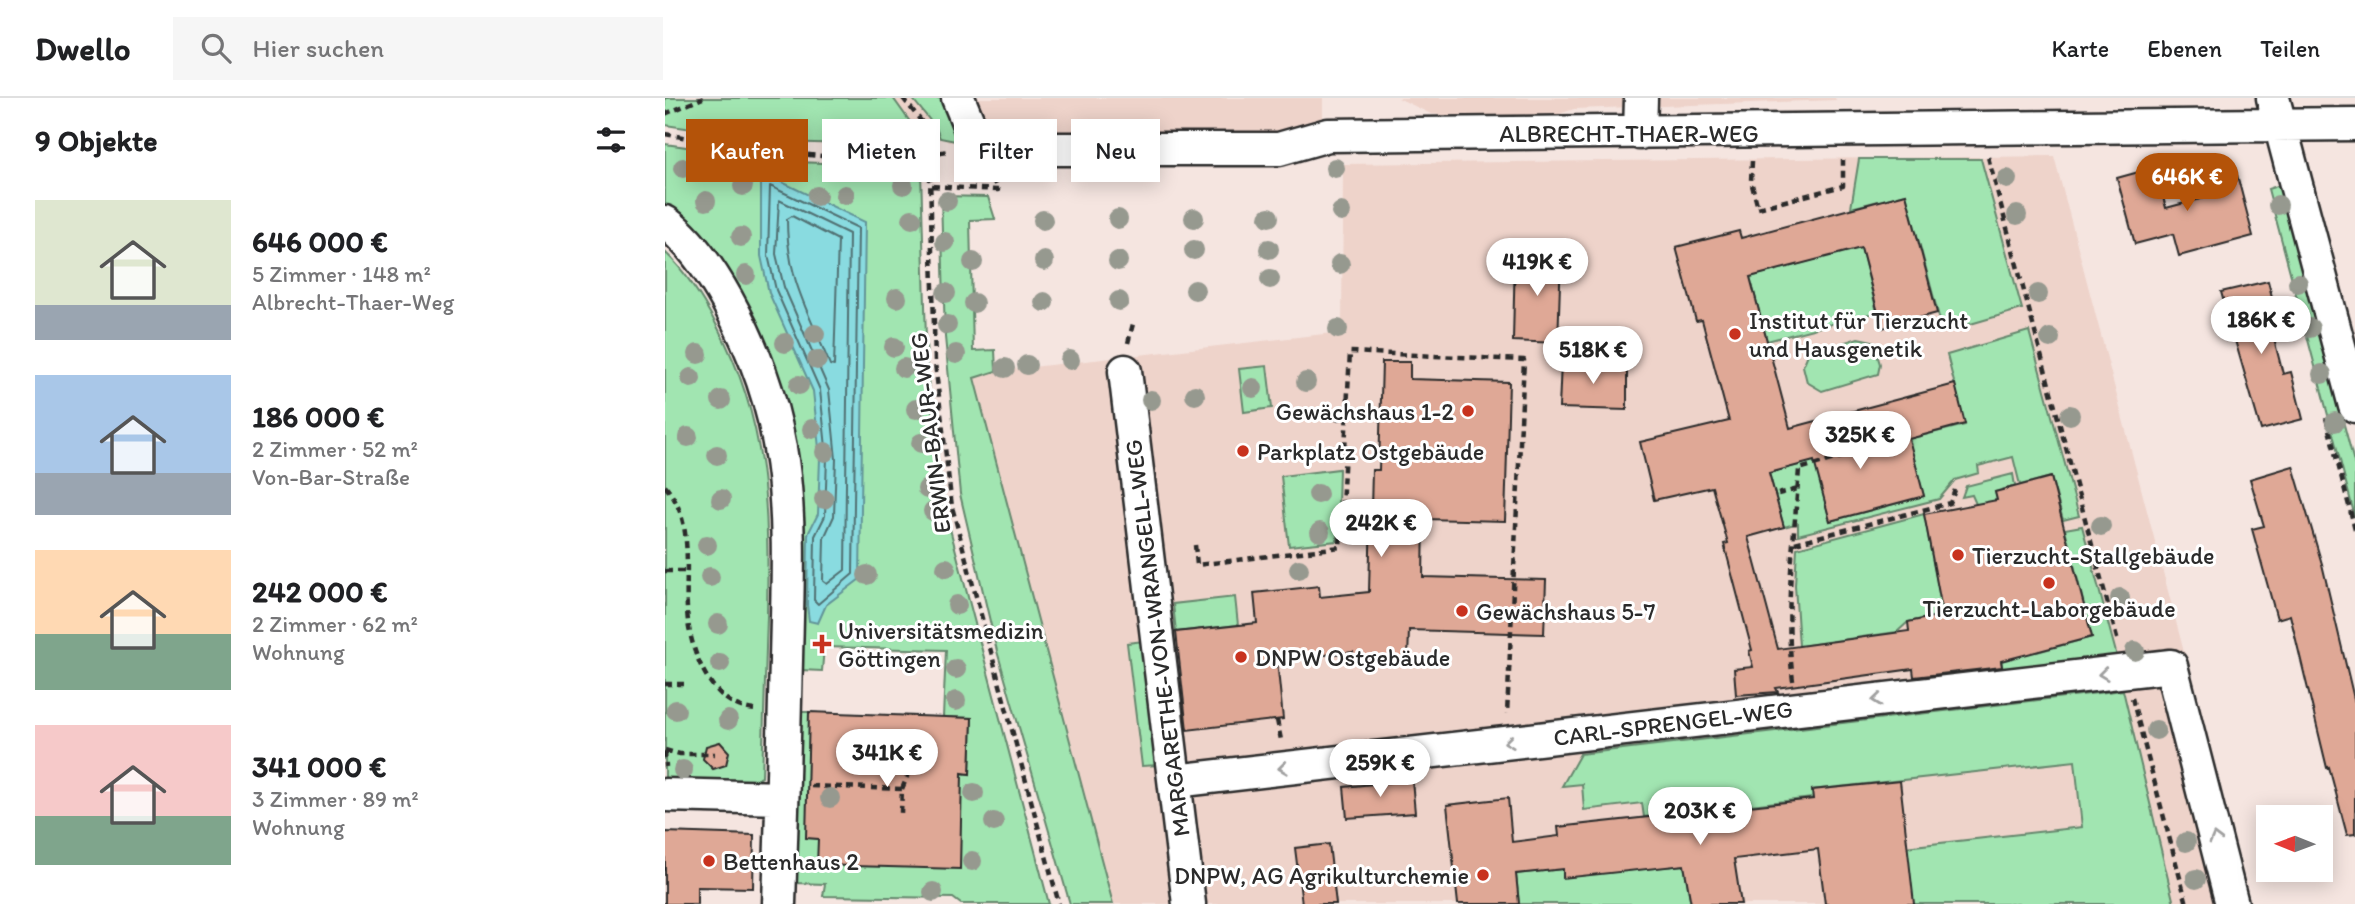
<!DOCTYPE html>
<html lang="de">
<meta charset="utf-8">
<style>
:root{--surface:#fff;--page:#f6f6f6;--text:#202124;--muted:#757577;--line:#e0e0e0;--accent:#b45309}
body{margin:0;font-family:Itim,sans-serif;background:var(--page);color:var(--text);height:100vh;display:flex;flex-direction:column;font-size:26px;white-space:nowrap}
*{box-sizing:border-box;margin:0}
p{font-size:23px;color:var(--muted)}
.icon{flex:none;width:38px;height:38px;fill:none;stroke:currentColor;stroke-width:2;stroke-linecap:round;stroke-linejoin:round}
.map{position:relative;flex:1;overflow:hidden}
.details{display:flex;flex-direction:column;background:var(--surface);width:665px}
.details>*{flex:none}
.guide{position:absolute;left:21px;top:21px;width:665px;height:63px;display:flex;gap:14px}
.needle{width:46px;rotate:271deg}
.tools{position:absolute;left:1591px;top:707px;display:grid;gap:14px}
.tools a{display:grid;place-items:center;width:77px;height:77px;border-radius:0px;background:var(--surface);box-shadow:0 4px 18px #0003;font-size:35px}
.price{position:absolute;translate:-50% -60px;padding:0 16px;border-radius:24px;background:#fff;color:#222;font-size:23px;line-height:46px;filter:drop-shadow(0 2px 4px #0008)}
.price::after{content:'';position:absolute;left:50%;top:42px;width:21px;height:16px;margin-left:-10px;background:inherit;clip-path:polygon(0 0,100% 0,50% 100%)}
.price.on{background:var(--accent);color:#fff}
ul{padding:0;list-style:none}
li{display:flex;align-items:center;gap:21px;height:175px;padding:0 35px}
li span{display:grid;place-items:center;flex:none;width:196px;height:140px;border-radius:0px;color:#555}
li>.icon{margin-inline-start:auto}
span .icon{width:84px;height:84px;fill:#fffc;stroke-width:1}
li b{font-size:30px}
h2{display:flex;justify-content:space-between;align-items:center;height:84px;padding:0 35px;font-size:30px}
.chip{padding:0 24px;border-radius:0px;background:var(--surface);box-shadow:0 4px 18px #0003;font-size:24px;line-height:63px}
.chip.on{background:var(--accent);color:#fff}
header{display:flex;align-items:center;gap:42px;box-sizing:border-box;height:98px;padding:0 35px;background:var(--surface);border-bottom:2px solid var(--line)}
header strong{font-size:33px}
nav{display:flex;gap:38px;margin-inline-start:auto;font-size:24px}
.search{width:490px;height:63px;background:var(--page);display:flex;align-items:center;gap:18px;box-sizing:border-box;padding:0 24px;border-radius:0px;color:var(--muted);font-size:26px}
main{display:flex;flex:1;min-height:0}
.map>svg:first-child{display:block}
.built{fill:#eed3ca}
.green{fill:#a1e5b1;stroke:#66886e;stroke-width:2}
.water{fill:#89dbe0;stroke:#639598;stroke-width:2}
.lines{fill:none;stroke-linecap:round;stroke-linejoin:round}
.shore{stroke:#517173;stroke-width:2}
.building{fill:#dfa896;stroke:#2b2b2b;stroke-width:2}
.minor-casing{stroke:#2b2b2b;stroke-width:37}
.path{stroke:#2b2b2b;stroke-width:4.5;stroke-dasharray:7 5;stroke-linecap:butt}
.minor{stroke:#fff;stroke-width:32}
.tree{fill:#96998f}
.oneway{stroke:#a0a0a0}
.poi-dot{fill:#c8321e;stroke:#fff;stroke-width:2.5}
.labels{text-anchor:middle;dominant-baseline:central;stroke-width:6;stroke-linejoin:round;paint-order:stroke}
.street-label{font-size:24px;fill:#2b2b2b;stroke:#fff}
.poi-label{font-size:24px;fill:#2b2b2b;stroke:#fff;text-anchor:start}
</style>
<header>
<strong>Dwello</strong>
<div class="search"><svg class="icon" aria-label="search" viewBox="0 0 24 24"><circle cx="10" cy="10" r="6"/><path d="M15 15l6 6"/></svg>Hier suchen</div>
<nav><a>Karte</a><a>Ebenen</a><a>Teilen</a></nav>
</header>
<main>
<section class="details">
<h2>9 Objekte<svg class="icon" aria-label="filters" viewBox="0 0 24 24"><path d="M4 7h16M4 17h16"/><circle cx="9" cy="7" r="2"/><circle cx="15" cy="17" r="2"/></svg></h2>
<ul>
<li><span style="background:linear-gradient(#dfe7d0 75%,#9aa5b1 0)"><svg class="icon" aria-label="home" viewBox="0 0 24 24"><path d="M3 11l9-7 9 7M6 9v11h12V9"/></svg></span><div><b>646 000 €</b><p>5 Zimmer · 148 m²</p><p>Albrecht-Thaer-Weg</p></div></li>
<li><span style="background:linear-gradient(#a9c7e8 70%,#9aa5b1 0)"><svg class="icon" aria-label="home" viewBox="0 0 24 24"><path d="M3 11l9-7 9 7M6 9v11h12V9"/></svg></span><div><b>186 000 €</b><p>2 Zimmer · 52 m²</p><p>Von-Bar-Straße</p></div></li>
<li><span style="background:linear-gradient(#ffd9b3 60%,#7fa58c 0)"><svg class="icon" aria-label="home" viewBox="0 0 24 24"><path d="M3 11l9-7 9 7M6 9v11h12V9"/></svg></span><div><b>242 000 €</b><p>2 Zimmer · 62 m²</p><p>Wohnung</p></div></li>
<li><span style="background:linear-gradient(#f6c9c9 65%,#7fa58c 0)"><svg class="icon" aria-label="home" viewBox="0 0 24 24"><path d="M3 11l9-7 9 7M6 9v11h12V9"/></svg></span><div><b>341 000 €</b><p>3 Zimmer · 89 m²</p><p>Wohnung</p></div></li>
</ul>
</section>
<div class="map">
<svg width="1690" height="806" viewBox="0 0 1690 806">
<rect width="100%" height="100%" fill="#f5e5e0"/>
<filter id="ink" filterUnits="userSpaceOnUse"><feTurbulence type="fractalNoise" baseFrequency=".0143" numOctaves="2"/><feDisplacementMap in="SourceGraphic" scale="14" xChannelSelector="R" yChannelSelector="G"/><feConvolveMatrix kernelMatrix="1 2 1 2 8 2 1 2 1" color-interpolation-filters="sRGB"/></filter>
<g filter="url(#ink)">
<!-- built -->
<path class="built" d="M0,0H658V21L615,34L344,36L284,44L275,40L271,30L255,48H182L114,44L0,27Z
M733,0H1170L1171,2L909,11L889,18L776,17L766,16Z
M1389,58L1585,806H448L309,279L331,273L677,234L678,66Z"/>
<!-- green -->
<path class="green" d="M0,0H228L253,35L255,48L114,44L0,27Z
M247,0H281L300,45L275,40L271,30Z
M0,46L129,64L243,68L256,74L262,274L279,408L384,806H296L288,800L158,798L160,786L129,785L133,614H144L150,671L305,676L307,620L278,619L281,552L159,549L157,573L135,572C136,522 142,469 139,418C133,309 90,173 0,106Z
M1194,61H1316L1357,211L1278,234L1241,96L1186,110Z
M1615,87L1690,368V419L1603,91Z
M276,98L323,99L330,121L305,122L308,253L330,252L331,273L309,280L448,806H405L332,553L295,396L280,239Z
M1196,149L1212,214L1102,243L1085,179Z
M0,154C22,175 38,201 52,228C103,324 104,412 102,518C100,572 99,625 97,679L72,691L0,689Z
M1364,233L1414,418L1398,422L1386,379L1355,387L1348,359L1313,368L1314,375L1290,382L1274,401L1133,437V425L1119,429L1104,375L1137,366L1185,344L1152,372L1165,423L1259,398L1245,347L1210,338L1247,340L1300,327L1282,257Z
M1193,240L1208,243L1215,266L1213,276L1157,293L1142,284L1138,268L1143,256Z
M602,268L607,310L579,314L574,271Z
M674,371L672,443L624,448L616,378Z
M1348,376L1350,388L1330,394L1372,554L1427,539L1400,431L1417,428L1454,566L1338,576L1331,513L1311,406L1307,397L1297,399L1301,388Z
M1259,416L1275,499L1287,515L1243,524L1232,534L1134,548L1130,487L1132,450Z
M570,499L573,527L511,534L508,506Z
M479,543L494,667L477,668L462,545Z
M1458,592L1509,806H1202L1196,754L1417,729L1410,663L1147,692L1148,700L979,719L977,705L919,712L917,686L897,688L915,656Z
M1019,767L1026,806H854L851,776L898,771V779Z"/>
<!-- water -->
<path class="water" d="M96,74L200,124L195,481L161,507L153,525L144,523L142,507L143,436L153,416L155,360L148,293L104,195L96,158Z"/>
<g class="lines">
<!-- shore -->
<path class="shore" d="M105,88L193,130L188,476L153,506L149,502L150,438L160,418L162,359L155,292L111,192L103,157Z
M114,102L184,136L180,472L162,486L158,483L159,440L169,418L171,361L164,292L119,189L111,156Z
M127,118L173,142L169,268L165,267C143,212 122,182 122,121Z"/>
</g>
<!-- building -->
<path class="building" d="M1570,69L1588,138L1514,158L1508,136L1470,146L1452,80L1481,72L1485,87L1494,84L1501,110L1546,98L1540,77Z
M1241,96L1272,215L1217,230L1196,150L1085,179L1125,330L1290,286L1300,326L1244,341L1259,398L1165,423L1149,363L1104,375L1119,429L1083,439L1113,551L1244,533L1243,524L1278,517L1259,416L1332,402L1330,394L1386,379L1427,539L1336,563L1337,569L1249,579L1248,571L1111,590L1113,594L1071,597L1069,571L1088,569L1084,553L1087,552L1059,446L1063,445L1047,389L989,402L975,344L1064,323L1037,222L1031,223L1011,149L1074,133L1076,140Z
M850,155L896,156L893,245L848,243Z
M1603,183L1609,207L1601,210L1618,276L1626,274L1638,321L1596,332L1556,194Z
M717,264H745V281L844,284L840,423L759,421L758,479L881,482L879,536L744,532L743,561L688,564V554L612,562L618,621L522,632L511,534L592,525L589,495L654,488L655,499L704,494L707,372H714Z
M896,264L962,266V312L894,310Z
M1628,368L1657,466L1690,605V736L1682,737L1664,669L1662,670L1625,517L1612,521L1587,431L1599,428L1585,381Z
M144,614L307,620L305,676L297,675L295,771L152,767L153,741L141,740Z
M55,644L64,654L61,667L48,671L38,661L41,648Z
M747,682L750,715L682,720L679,689Z
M1235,683L1249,806H1160L1153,751L1069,761L1076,806H1026L1019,767L898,780V771L851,776L854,806H793L782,707L843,700L847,744L894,738L893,729L1148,701L1147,692Z
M0,734L89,737L88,790L32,789V806H0Z
M664,746L671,806H637L630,750Z"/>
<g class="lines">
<!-- minor casing -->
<g class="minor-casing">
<path id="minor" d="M293,0L314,51H614L663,37L1690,26
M1608,0L1690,308
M975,35L976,0
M0,124C26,143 47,175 62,202C132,329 124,423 121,562C119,643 117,725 114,806
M460,273L524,806
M510,683L1506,568L1567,806
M0,697L117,700"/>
</g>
<!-- path -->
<path class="path" d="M238,0L256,23L264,41L270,265L287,409L394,806
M0,16L38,0
M0,36C78,50 168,64 247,60C260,59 272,54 284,53
M1323,59L1453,544
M1087,63L1086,83L1093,110L1178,88V62
M267,88L333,92L327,80
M463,245L469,222
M1661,320L1690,431
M670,321L681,319
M0,388C34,427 16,484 24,530C31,566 50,609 91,612
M1113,396L1133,391
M1130,445L1285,405L1290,392
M530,447L532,467L675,449L685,254L859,262L842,616
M0,473H23
M1128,583C1119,512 1129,443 1134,371L1184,357
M0,586H20
M1467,600L1522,806
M612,622L616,642
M0,652L15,656H50
M0,653L1,669
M146,688L237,691L236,715
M237,691L244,674"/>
<!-- minor -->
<use href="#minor" class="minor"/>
</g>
<!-- trees -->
<g class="tree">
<circle cx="72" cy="63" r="10"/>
<circle cx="18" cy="70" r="10"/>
<circle cx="670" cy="70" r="10"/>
<circle cx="1342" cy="81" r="10"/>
<circle cx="238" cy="87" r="10"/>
<circle cx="78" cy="88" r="10"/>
<circle cx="180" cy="97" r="10"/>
<circle cx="152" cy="98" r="10"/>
<circle cx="41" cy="103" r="10"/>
<circle cx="282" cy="103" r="10"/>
<circle cx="1613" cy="107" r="10"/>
<circle cx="676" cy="114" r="10"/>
<circle cx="1352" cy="117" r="10"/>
<circle cx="604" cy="119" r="10"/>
<circle cx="529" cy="120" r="10"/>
<circle cx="247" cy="121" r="10"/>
<circle cx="453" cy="121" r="10"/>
<circle cx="378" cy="122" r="10"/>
<circle cx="76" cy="139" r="10"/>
<circle cx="280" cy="144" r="10"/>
<circle cx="604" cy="151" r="10"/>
<circle cx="529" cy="152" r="10"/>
<circle cx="379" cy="163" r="10"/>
<circle cx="453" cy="163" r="10"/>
<circle cx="308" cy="164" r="10"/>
<circle cx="675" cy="166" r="10"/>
<circle cx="81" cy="177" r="10"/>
<circle cx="605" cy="181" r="10"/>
<circle cx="1633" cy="185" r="10"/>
<circle cx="530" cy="192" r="10"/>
<circle cx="281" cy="195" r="10"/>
<circle cx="1373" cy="196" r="10"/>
<circle cx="232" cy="200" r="10"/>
<circle cx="454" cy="203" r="10"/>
<circle cx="379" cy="204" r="10"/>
<circle cx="309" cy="205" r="10"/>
<circle cx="282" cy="227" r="10"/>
<circle cx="1645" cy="230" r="10"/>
<circle cx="673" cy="231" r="10"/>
<circle cx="150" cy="236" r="10"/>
<circle cx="1385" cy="240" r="10"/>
<circle cx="120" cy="245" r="10"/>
<circle cx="229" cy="249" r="10"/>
<circle cx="33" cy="256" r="10"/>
<circle cx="291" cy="256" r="10"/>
<circle cx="152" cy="262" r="10"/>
<circle cx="405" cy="262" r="10"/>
<circle cx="362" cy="267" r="10"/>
<circle cx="239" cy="270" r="10"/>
<circle cx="340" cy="270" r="10"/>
<circle cx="1657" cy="276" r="10"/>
<circle cx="26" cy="280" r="10"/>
<circle cx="641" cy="284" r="10"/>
<circle cx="134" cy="287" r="10"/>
<circle cx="588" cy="290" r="10"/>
<circle cx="530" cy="297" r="10"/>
<circle cx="56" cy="302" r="10"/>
<circle cx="486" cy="302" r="10"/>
<circle cx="251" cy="311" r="10"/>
<circle cx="1405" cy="317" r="10"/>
<circle cx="1670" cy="324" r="10"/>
<circle cx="147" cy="331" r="10"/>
<circle cx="23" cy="339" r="10"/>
<circle cx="256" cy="345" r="10"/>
<circle cx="160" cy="354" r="10"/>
<circle cx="52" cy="357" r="10"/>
<circle cx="262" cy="391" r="10"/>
<circle cx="653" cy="396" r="10"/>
<circle cx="56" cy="401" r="10"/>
<circle cx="159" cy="401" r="10"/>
<circle cx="268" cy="413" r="10"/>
<circle cx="1436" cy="428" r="10"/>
<circle cx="655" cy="434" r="10"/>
<circle cx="42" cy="447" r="10"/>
<circle cx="281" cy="470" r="10"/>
<circle cx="634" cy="471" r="10"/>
<circle cx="202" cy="477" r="10"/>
<circle cx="45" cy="479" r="10"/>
<circle cx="1455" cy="500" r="10"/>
<circle cx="292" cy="507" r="10"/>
<circle cx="53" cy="526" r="10"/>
<circle cx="1470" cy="553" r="10"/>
<circle cx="55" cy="565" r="10"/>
<circle cx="291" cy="571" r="10"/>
<circle cx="291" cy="603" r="10"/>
<circle cx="11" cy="612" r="10"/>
<circle cx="63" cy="622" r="10"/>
<circle cx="1491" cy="632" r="10"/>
<circle cx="18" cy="672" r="10"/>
<circle cx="309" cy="695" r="10"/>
<circle cx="165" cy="700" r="10"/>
<circle cx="329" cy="724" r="10"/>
<circle cx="1521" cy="744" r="10"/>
<circle cx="307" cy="763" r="10"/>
<circle cx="1531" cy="781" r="10"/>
<circle cx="268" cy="794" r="10"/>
</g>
<!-- one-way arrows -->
<defs><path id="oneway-chevron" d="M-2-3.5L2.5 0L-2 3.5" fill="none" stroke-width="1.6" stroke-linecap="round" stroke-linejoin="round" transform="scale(1.75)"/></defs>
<g class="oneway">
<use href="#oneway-chevron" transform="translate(1438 576) rotate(173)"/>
<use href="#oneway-chevron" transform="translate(1212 602) rotate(174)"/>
<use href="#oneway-chevron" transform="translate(844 644) rotate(173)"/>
<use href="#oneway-chevron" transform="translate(618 670) rotate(173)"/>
<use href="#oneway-chevron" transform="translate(1550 740) rotate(-105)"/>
</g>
</g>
<!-- markers -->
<g class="poi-dot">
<circle cx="1070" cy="236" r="7"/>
<circle cx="803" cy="313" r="7"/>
<circle cx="578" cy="353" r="7"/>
<circle cx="1293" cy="457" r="7"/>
<circle cx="1384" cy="485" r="7"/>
<circle cx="797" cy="513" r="7"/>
<path d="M153.5 535.5h7v7h7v7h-7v7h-7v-7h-7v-7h7z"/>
<circle cx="576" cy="559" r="7"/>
<circle cx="44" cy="763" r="7"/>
<circle cx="818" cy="777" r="7"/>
</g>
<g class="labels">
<!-- street labels -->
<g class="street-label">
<text x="964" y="35">ALBRECHT-THAER-WEG</text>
<text transform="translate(265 335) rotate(-97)">ERWIN-BAUR-WEG</text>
<text transform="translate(492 540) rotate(-97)">MARGARETHE-VON-WRANGELL-WEG</text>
<text transform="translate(1008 625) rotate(-7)">CARL-SPRENGEL-WEG</text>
</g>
<!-- poi labels -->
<g class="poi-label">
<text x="1084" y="222">Institut für Tierzucht<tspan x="1084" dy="28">und Hausgenetik</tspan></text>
<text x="789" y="313" text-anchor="end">Gewächshaus 1-2</text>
<text x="592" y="353">Parkplatz Ostgebäude</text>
<text x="1307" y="457">Tierzucht-Stallgebäude</text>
<text x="1384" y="510" text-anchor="middle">Tierzucht-Laborgebäude</text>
<text x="811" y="513">Gewächshaus 5-7</text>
<text x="173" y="532">Universitätsmedizin<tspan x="173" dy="28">Göttingen</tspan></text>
<text x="590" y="559">DNPW Ostgebäude</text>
<text x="58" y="763">Bettenhaus 2</text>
<text x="804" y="777" text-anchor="end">DNPW, AG Agrikulturchemie</text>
</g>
</g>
</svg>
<div class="tools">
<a><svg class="needle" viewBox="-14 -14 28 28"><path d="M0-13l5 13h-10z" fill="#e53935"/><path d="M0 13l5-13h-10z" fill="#757577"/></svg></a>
</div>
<b class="price on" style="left:1522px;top:115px">646K €</b>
<b class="price" style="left:872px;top:200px">419K €</b>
<b class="price" style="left:1596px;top:258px">186K €</b>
<b class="price" style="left:928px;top:288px">518K €</b>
<b class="price" style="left:1195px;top:373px">325K €</b>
<b class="price" style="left:716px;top:461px">242K €</b>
<b class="price" style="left:222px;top:691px">341K €</b>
<b class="price" style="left:715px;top:701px">259K €</b>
<b class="price" style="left:1035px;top:749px">203K €</b>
<div class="guide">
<a class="chip on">Kaufen</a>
<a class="chip">Mieten</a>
<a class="chip">Filter</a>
<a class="chip">Neu</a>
</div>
</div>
</main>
